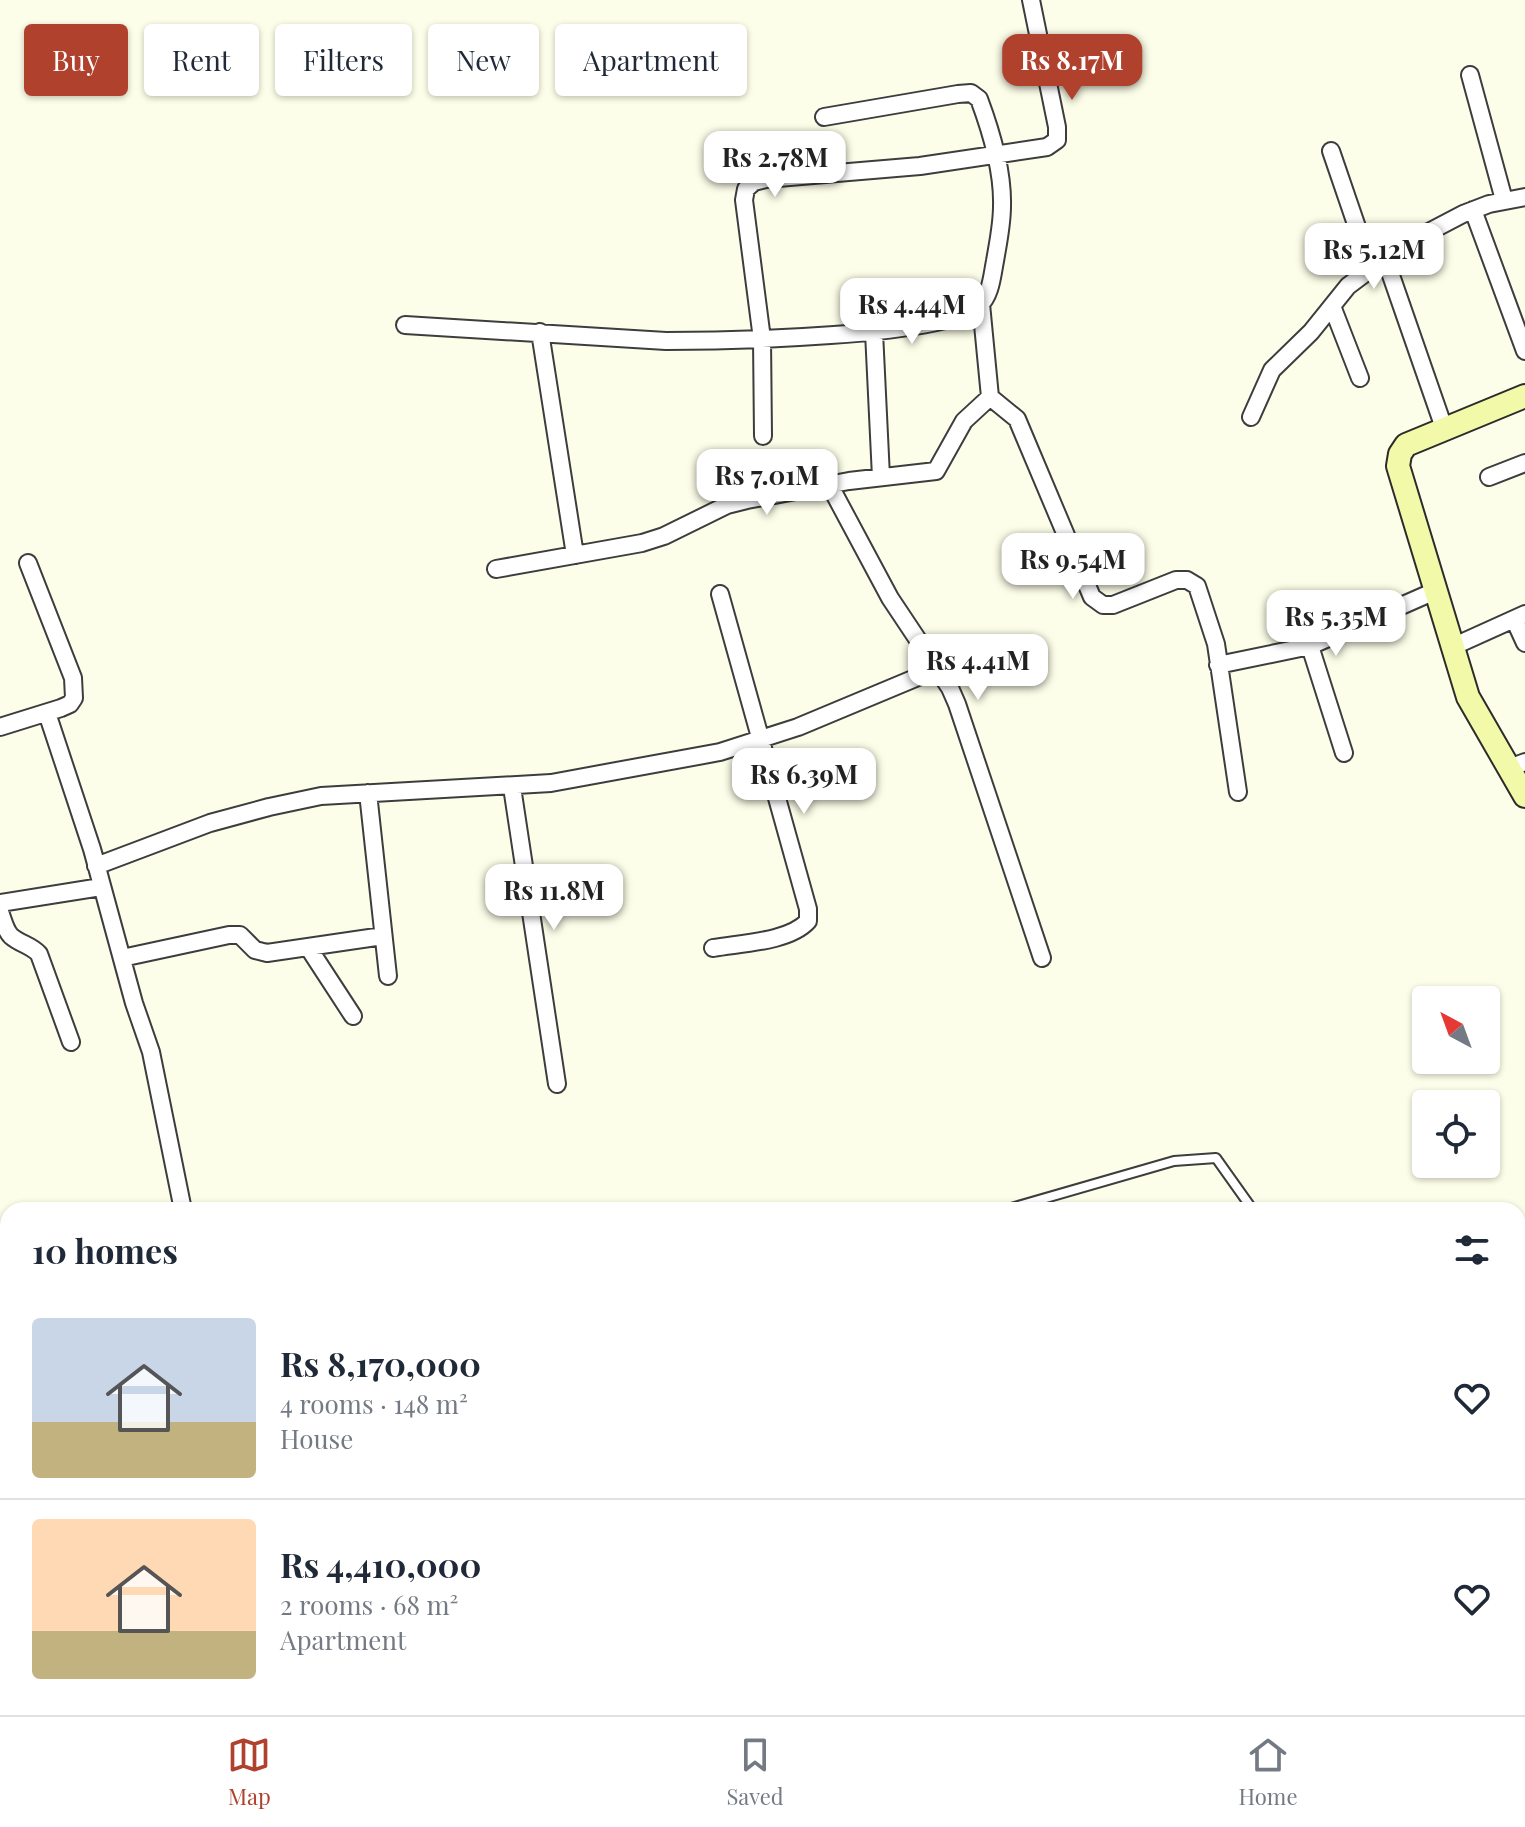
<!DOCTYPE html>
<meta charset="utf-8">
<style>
:root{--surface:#fff;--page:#f6f6f7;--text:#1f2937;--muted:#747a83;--line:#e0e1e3;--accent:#af412d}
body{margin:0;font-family:"Playfair Display",serif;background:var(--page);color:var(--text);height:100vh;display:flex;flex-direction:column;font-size:30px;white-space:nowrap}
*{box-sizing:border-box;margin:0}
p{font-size:26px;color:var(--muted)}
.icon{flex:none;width:44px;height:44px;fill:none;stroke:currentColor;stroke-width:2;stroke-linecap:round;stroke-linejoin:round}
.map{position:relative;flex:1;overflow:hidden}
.side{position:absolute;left:0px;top:1202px;width:1526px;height:514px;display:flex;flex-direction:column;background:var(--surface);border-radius:24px 24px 0 0;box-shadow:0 2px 6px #0004}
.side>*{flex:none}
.guide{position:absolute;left:24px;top:24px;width:800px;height:72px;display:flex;gap:16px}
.needle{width:52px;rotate:319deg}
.buttons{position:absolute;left:1412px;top:986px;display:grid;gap:16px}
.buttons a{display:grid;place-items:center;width:88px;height:88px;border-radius:8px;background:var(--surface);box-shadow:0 2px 6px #0004;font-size:40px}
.price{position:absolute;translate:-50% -68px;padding:0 18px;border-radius:16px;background:#fff;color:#222;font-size:26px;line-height:52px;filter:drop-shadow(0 2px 4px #0008)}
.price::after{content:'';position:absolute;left:50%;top:48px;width:24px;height:18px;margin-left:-12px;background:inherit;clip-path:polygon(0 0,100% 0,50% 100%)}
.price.selected{background:var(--accent);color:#fff}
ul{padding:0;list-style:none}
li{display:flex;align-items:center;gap:24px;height:200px;padding:0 32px}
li+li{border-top:2px solid var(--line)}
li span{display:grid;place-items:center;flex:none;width:224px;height:160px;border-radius:8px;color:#555}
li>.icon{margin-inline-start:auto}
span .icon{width:96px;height:96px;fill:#fffc;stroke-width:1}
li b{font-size:34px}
h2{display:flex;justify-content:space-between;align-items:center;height:96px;padding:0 32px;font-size:34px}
.pill{padding:0 28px;border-radius:8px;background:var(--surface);box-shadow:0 2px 6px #0004;font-size:28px;line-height:72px}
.pill.selected{background:var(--accent);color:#fff}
.dock{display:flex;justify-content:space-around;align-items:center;height:112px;border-top:2px solid var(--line);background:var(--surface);font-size:22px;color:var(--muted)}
.dock a{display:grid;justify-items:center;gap:4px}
.dock .selected{color:var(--accent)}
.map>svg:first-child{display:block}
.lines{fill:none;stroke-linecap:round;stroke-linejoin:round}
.lane-casing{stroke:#3d3d3d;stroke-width:12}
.street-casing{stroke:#3d3d3d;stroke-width:20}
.secondary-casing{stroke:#2c2c2c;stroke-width:26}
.lane{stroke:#fff;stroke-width:8}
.street{stroke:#fff;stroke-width:16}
.secondary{stroke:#f2f9a8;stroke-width:22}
</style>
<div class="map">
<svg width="1525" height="1715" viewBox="0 0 1525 1715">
<rect width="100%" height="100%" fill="#fdfee9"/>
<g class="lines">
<!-- lane casing -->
<g class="lane-casing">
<path id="lane" d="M1004,1210L1174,1161L1216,1158L1253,1210
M1019,1708L1021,1715"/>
</g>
<!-- street casing -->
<g class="street-casing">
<path id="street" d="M1470,75L1504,200
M1331,151L1371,268
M1473,210L1525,351
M1385,258L1444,428
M981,304L990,397L1017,419L1092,597L1103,605H1113L1176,580H1187L1197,586L1216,644L1238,792
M1332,306L1360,378
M405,325L666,341C718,341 948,337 979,306C991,295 992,276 995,261C998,243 1002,225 1002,206C1003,172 991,131 979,99L971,93L958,94L824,117
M540,332L575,555
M874,332L881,477
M1251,417L1272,370L1311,332L1348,286L1400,247L1463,214L1489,204L1525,197
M763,436L762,339L744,200L746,189L754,182L766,179L920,166L1047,147L1057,140V127L1031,0
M1489,477L1525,463
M829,484L890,598L950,688L957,704L1042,958
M496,569L642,543L664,536L727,505L747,500L849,481L936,471L964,421L990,397
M1514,619L1525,643
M1310,646L1344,753
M1452,647L1525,614
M1218,665L1310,646L1435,591
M47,713L92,849L134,1003L151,1052L183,1210
M0,727L61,708L70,704L74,698L73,678L28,563
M1509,768L1525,762
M512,787L557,1084
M368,793L388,976
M96,866L210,823L269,807L321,796L551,783L720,752L798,727L937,669
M0,903L101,887
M0,912C3,919 5,930 11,936C20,944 31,945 39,954L71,1042
M308,947L353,1016
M713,948C741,943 789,942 808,921V909L720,594
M122,958L229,935H240L255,950L267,953L383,936
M0,1340L8,1337
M0,1484L8,1512
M93,1708L94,1715
M165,1708L168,1715
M883,1708L885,1715"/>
</g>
<!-- secondary casing -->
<g class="secondary-casing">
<path id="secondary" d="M1525,396L1406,445L1400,454L1398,466L1468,697L1525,796
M1518,1605L1525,1601
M1518,1685L1525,1678
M1319,1715L1333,1708
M1485,1715L1493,1708"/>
</g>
<!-- lane -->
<use href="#lane" class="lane"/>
<!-- street -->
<use href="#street" class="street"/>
<!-- secondary -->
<use href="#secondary" class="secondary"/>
</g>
</svg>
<div class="buttons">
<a><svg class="needle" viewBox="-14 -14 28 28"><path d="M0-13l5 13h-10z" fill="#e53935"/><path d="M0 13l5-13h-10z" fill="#747a83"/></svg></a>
<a><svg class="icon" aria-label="locate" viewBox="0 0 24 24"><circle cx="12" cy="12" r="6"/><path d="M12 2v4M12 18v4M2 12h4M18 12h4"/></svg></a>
</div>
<b class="price selected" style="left:1072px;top:102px">Rs 8.17M</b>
<b class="price" style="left:775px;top:199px">Rs 2.78M</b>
<b class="price" style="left:1374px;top:291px">Rs 5.12M</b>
<b class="price" style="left:912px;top:346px">Rs 4.44M</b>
<b class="price" style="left:767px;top:517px">Rs 7.01M</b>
<b class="price" style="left:1073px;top:601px">Rs 9.54M</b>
<b class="price" style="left:1336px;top:658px">Rs 5.35M</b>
<b class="price" style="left:978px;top:702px">Rs 4.41M</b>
<b class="price" style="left:804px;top:816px">Rs 6.39M</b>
<b class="price" style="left:554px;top:932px">Rs 11.8M</b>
<div class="guide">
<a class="pill selected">Buy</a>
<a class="pill">Rent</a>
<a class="pill">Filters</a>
<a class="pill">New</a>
<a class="pill">Apartment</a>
</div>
<section class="side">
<h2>10 homes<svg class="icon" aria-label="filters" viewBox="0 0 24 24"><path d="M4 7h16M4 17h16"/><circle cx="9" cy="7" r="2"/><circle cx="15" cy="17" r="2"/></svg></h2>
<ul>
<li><span style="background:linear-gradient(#c9d6e8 65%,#c2b280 0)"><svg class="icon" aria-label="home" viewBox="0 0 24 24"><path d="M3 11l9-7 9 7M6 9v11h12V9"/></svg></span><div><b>Rs 8,170,000</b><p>4 rooms · 148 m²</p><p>House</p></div><svg class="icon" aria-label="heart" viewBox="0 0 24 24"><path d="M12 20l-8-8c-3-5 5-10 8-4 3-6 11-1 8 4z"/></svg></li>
<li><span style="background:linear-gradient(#ffd9b3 70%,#c2b280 0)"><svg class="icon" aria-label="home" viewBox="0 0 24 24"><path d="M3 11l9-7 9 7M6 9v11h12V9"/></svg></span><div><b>Rs 4,410,000</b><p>2 rooms · 68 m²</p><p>Apartment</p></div><svg class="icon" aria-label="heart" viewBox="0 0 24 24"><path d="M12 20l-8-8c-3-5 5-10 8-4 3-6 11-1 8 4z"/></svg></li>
</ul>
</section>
</div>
<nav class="dock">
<a class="selected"><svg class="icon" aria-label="map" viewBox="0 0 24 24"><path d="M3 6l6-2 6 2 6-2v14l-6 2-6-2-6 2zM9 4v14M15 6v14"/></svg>Map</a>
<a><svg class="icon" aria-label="saved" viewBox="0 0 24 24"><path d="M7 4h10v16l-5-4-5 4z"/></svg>Saved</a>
<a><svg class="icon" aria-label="home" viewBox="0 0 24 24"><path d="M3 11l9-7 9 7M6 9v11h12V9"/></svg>Home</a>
</nav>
